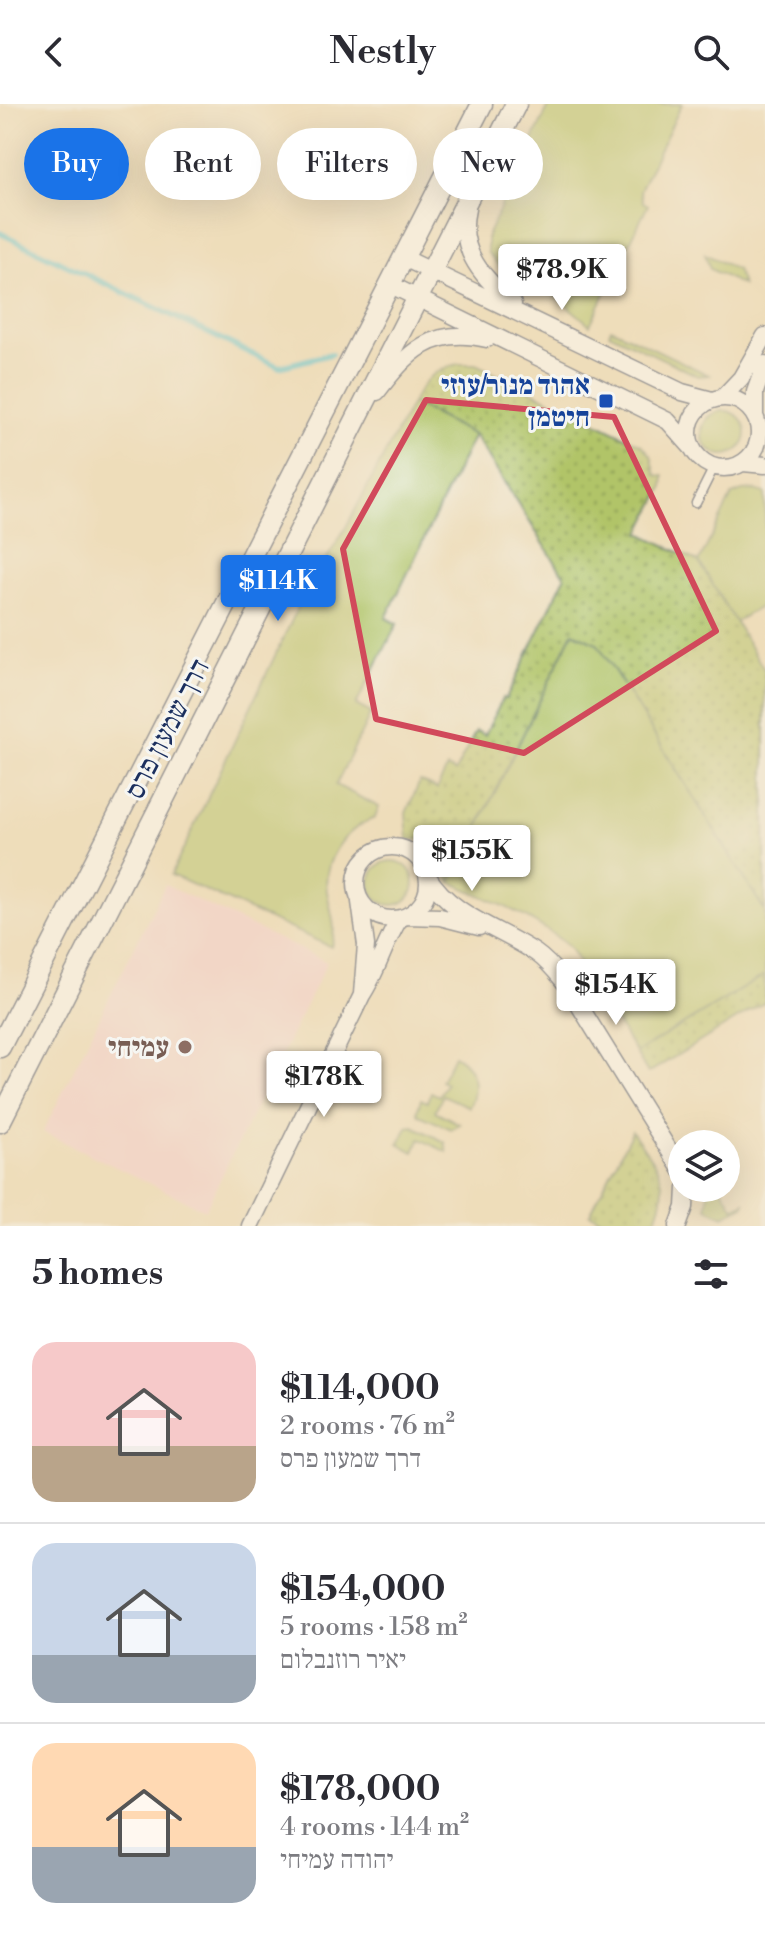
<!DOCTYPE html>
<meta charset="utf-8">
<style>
:root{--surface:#fff;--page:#f7f7f7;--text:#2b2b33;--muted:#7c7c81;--line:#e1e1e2;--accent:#1a73e8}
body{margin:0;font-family:"Libre Bodoni","Frank Ruhl Libre",serif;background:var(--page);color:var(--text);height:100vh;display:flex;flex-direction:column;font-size:30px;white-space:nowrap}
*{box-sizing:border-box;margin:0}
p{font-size:26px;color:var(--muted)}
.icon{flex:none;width:44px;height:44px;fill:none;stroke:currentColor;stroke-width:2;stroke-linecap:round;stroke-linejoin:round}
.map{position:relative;height:1122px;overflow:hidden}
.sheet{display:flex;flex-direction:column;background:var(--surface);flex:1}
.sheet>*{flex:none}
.hud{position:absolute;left:24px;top:24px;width:718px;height:72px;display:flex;gap:16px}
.buttons{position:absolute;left:668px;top:1026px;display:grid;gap:16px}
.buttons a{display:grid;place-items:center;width:72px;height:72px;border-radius:50%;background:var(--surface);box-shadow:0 8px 32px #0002;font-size:40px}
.price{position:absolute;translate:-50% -68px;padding:0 18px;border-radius:8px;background:#fff;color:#222;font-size:26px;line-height:52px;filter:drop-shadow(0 2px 4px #0008)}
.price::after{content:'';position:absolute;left:50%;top:48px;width:24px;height:18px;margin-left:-12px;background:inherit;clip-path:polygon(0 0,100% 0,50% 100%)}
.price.on{background:var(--accent);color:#fff}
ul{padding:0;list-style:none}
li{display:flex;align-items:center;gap:24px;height:200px;padding:0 32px}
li+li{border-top:2px solid var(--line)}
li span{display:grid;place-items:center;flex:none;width:224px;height:160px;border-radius:24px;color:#555}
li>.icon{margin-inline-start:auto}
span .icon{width:96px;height:96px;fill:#fffc;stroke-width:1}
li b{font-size:34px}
h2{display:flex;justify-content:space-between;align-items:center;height:96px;padding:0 32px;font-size:34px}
.chip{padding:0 28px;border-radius:36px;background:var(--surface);box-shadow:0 8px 32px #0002;font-size:28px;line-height:72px}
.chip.on{background:var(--accent);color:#fff}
header{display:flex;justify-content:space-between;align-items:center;height:104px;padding:0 32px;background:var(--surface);font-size:36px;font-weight:800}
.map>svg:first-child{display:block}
.built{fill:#f6cfd6}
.green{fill:#b1c468;stroke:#667a63;stroke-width:2}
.park{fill:url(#park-dots);stroke:#667a63;stroke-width:2}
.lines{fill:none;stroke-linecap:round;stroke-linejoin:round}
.stream{stroke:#5ac4d5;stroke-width:6}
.service-casing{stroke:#3b496c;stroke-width:11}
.minor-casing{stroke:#3b496c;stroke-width:19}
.tertiary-casing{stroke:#3b496c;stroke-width:23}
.service{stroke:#fff;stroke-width:8}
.minor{stroke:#fff;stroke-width:16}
.tertiary{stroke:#fff;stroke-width:20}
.marked{fill:none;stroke:#d1495b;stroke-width:6;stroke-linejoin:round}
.transit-dot{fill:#1a4fb4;stroke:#f6f6f2;stroke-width:3}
.education-dot{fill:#8d6e63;stroke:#f6f6f2;stroke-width:3}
.labels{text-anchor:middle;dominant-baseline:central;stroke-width:6;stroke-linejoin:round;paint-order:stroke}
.transit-label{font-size:28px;font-weight:bold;fill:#164399;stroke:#f6f6f2;text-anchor:end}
.street-label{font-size:28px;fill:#1b2f5e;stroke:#f6f6f2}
.education-label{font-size:28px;font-weight:bold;fill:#785e54;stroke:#f6f6f2;text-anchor:end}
</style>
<header><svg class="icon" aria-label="back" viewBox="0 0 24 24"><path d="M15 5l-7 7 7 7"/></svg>Nestly<svg class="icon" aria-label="search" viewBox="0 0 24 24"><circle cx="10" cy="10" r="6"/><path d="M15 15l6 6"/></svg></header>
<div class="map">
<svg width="765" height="1122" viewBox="0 0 765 1122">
<defs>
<pattern id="park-dots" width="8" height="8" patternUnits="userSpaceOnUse" patternTransform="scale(2)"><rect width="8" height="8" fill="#b1c468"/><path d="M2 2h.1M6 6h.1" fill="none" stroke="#8fa059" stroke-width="1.8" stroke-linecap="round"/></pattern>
</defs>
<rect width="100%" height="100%" fill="#f6f6f2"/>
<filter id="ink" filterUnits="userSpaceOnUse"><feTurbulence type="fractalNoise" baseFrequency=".0125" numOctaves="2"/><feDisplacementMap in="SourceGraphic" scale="16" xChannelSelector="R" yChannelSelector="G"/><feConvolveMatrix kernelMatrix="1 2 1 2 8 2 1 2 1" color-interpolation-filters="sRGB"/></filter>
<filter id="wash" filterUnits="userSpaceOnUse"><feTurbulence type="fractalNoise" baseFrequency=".006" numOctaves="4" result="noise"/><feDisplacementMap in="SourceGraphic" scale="32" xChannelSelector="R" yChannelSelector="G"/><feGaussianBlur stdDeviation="1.8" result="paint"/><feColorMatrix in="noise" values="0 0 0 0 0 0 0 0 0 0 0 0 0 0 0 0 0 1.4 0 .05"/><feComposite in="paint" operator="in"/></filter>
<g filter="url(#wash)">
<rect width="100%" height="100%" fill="#eeddba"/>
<!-- built -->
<path class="built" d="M165,781L327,858L205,1106L43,1028Z"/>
<!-- green -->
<path class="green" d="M550,0H682L640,86L643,98L648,101L590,221L553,190L501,165L487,148V132Z
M705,150L737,166L742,181L710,165Z
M611,224L709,271L698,272L609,229Z
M412,299L474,331L386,514L397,520L356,601L371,609L336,681L379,703L375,714C343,726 320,758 328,793C332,812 337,824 331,843L171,771L300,499L346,423Z
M702 329a22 22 0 1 1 44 0a22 22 0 1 1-44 0Z
M754,386L765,389V500L735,518L699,458L732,391L742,387Z
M573,528L597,539L765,807V871L636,949L569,843C536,813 491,797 451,778Z
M370 779a22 22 0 1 1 44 0a22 22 0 1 1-44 0Z
M454,951C474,962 479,983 469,1003L443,991L435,1007L460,1020L451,1025L419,1011L417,1008L421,995L427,998L431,988L439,992L446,980L441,977Z
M413,1022L445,1038L447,1048L420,1035L414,1048L399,1040L407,1023Z
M709,1084H722L734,1104L745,1098L744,1102L724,1112L707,1104Z"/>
<!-- park -->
<path class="park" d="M458,260H476L642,341L651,351L656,371L664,372L663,384L640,429L699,458L765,567V807L597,539L573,528L451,778L430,738L423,735L408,736L406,709L420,677L437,685L447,664L455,668L476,627L485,631L503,594L506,595L565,473L474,331L412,299C423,277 434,265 458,260Z
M765,871V898L648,969L636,949Z
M632,1027C657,1065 675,1075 653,1122H616L590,1110Z"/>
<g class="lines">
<!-- stream -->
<path class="stream" d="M0,129L279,263L331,250"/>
</g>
</g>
<g filter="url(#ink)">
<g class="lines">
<!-- service casing -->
<g class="service-casing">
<path id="service" d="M696,399L714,363"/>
</g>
<!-- minor casing -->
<g class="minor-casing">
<path id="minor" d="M467,105C457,148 484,174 513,200
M404,154L682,288L712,296
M389,180L668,317L692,344
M377,288C408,248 432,222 487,235
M723,293L741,274L765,232
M689 329a35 35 0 1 1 70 0a35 35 0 1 1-70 0Z
M755,312V288L765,260
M743,359L765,361
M356 779a36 36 0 1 1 72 0a36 36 0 1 1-72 0Z
M427,771C451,812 499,824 536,849C549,858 557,869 566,880L682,1067
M360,798L366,841L362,890
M407,812L440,813L479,823
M250,1122L362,891C378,867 384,839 400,814
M678,1122L685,1103L686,1084"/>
</g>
<!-- tertiary casing -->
<g class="tertiary-casing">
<path id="tertiary" d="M0,943L482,0
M0,1018L516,0"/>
</g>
<!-- service -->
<use href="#service" class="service"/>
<!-- minor -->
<use href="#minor" class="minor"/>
<!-- tertiary -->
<use href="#tertiary" class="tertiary"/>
</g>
</g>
<!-- marked area -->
<path d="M0 0H765V1122H0ZM426,296L614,313L716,527L524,649L376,615L343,445Z" fill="#eeddba" fill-opacity=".55" fill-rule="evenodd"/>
<path class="marked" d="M426,296L614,313L716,527L524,649L376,615L343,445Z"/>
<!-- markers -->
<rect class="transit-dot" x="598" y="289" width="16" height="16" rx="4"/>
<circle class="education-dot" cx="185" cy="943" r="8"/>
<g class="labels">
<!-- transit labels -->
<g class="transit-label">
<text x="590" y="281">אהוד מנור/עוזי<tspan x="590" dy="32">חיטמן</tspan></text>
</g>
<!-- street labels -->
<g class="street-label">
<text transform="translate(168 625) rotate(-63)">דרך שמעון פרס</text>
</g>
<!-- education labels -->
<g class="education-label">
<text x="169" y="943">עמיחי</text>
</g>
</g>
</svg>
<div class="buttons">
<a><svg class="icon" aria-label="layers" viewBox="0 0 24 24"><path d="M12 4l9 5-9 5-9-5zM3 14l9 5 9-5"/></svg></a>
</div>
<b class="price" style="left:562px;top:208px">$78.9K</b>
<b class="price on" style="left:278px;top:519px">$114K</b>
<b class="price" style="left:472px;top:789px">$155K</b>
<b class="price" style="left:616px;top:923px">$154K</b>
<b class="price" style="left:324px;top:1015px">$178K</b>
<div class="hud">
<a class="chip on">Buy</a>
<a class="chip">Rent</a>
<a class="chip">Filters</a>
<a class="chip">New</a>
</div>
</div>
<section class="sheet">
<h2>5 homes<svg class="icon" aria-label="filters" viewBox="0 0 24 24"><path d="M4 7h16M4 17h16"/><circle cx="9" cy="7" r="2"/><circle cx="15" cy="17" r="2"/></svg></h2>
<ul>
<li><span style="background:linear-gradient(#f6c9c9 65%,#b9a48a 0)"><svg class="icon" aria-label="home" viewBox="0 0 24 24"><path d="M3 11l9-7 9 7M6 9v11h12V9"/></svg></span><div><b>$114,000</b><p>2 rooms · 76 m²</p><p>דרך שמעון פרס</p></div></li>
<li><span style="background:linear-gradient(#c9d6e8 70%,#9aa5b1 0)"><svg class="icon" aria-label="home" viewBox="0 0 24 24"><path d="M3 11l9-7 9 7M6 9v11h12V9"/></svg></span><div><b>$154,000</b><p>5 rooms · 158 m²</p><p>יאיר רוזנבלום</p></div></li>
<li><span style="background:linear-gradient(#ffd9b3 65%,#9aa5b1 0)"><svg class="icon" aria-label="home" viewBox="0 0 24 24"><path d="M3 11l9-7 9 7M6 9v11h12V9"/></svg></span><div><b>$178,000</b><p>4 rooms · 144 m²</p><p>יהודה עמיחי</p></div></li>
</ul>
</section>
